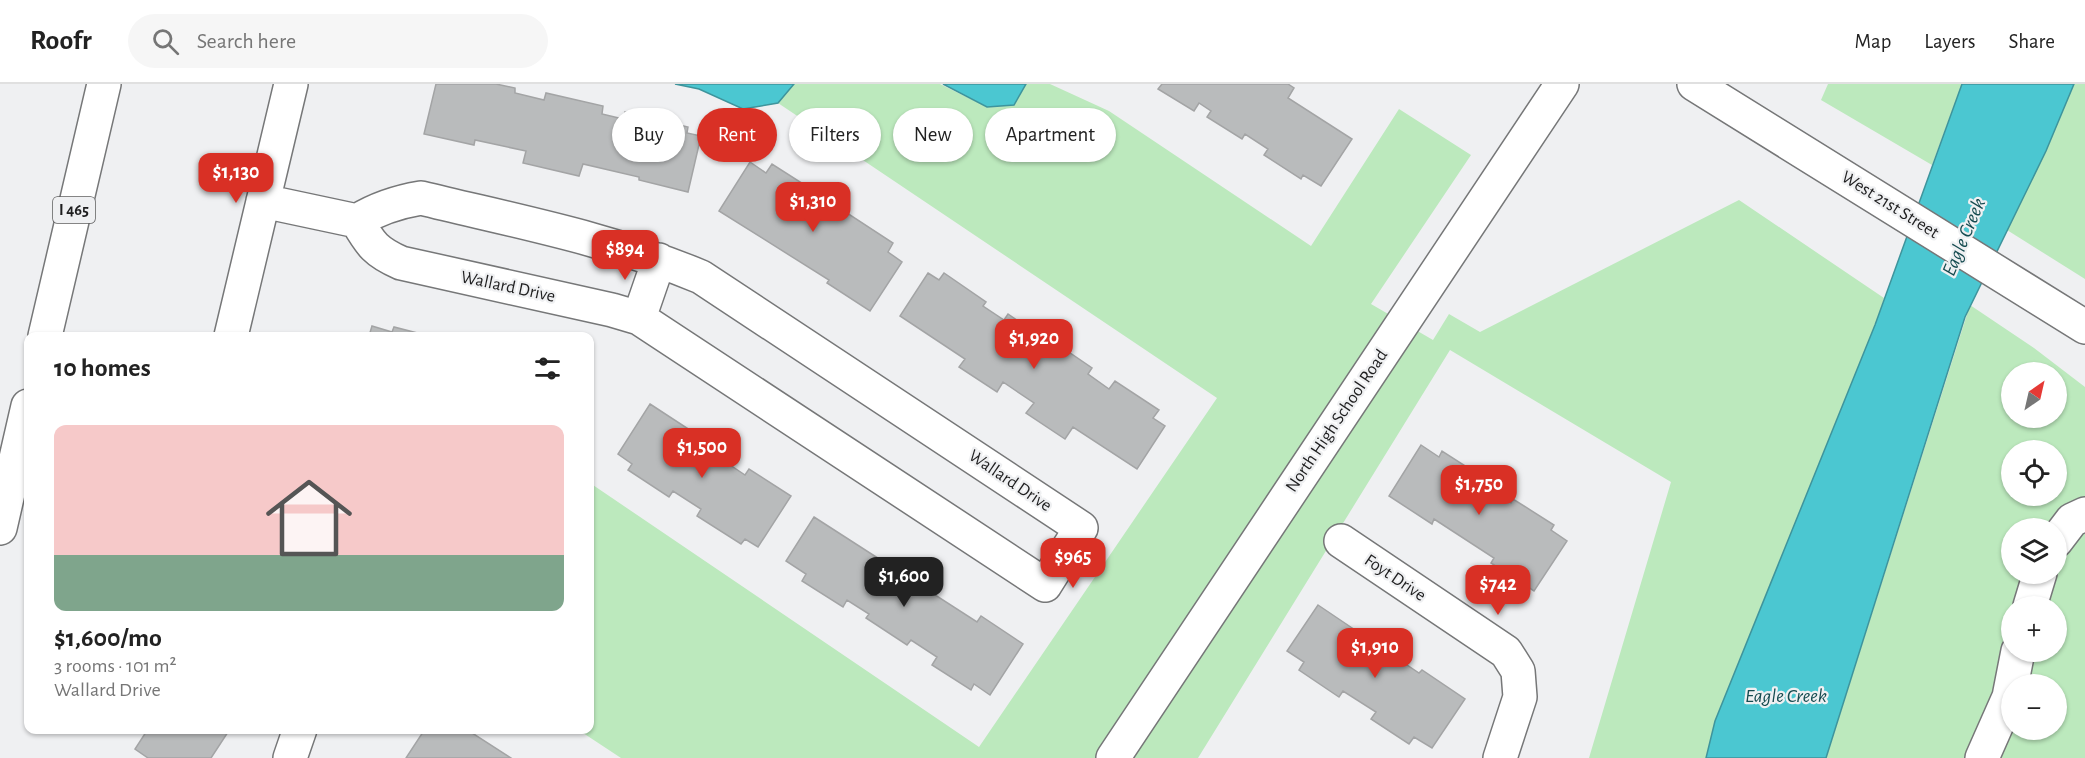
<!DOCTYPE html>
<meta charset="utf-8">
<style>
:root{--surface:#fff;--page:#f6f6f6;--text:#222;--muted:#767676;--line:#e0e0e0;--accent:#d93025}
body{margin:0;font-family:"Alegreya Sans",sans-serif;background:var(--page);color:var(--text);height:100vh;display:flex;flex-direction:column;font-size:22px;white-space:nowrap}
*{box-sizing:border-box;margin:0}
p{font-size:20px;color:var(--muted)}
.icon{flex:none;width:33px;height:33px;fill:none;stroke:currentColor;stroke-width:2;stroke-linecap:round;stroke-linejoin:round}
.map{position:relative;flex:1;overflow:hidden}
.drawer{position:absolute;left:24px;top:248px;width:570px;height:402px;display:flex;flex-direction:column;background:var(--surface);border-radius:12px;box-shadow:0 2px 4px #0004}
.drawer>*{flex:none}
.top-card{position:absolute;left:612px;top:24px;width:570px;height:54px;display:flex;gap:12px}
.needle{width:39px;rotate:34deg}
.tools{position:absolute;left:2001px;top:278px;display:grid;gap:12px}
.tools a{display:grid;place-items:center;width:66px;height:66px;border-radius:50%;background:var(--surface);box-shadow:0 2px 4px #0004;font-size:30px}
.price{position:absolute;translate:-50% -51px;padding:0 14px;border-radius:12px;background:var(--accent);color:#fff;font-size:20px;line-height:39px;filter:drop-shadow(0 2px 3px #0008)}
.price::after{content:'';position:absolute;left:50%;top:36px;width:18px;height:14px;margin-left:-9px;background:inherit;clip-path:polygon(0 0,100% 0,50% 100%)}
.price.on{background:#222;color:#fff}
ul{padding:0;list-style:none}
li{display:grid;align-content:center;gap:12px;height:318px;padding:0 30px}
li+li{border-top:2px solid var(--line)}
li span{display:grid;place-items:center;height:186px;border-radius:12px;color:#555}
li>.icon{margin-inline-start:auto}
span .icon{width:108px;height:108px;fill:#fffc;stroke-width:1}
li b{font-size:26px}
h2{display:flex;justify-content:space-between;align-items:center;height:72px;padding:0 30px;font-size:26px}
.tag{padding:0 21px;border-radius:27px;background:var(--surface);box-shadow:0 2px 4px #0004;font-size:21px;line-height:54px}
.tag.on{background:var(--accent);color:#fff}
header{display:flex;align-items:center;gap:36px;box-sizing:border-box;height:84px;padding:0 30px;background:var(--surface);border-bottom:2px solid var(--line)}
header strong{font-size:28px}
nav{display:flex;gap:33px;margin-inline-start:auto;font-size:21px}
.search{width:420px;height:54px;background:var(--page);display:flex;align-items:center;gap:15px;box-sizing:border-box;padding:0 21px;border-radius:33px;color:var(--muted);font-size:22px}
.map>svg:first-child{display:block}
.green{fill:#bce9bd;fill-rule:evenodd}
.water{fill:#4bc7d1;stroke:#3e949c;stroke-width:1.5}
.building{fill:#b9bbbc;stroke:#a3a4a5;stroke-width:1.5}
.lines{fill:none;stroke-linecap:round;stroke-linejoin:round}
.minor-casing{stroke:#767778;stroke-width:36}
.highway-casing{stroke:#767778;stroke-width:36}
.minor{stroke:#fff;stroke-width:33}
.highway{stroke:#fff;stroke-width:33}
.labels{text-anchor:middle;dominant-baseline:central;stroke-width:4.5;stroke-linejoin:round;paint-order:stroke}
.shield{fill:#eff0f2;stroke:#5d5d5e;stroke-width:1.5}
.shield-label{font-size:16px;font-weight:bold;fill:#1e1e1f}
.street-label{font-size:18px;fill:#1e1e1f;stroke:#eff0f2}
.water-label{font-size:20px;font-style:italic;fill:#154b50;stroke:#eff0f2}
</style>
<header>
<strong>Roofr</strong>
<div class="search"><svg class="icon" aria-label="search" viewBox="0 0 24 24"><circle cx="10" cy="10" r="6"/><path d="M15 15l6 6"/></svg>Search here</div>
<nav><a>Map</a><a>Layers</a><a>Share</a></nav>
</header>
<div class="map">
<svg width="2085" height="674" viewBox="0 0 2085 674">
<rect width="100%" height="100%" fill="#eff0f2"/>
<!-- green -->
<path class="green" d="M794,0H940L987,23L1014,21L1026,0H1050L1109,27L1311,162L1399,25L1471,71L1371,220L1433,256L1449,230L1480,248L1739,116L1884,214L1743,674H1589L1671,398L1450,266L1198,674H621L577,645H590V399L979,663L1217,314L778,19Z
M1828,0H1962L1932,81L1821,16Z
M2070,0H2085V195L2007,146Z
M1970,221L2034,264L2085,303V674H1826ZM2012,288H2056V333H2012ZM2012,366H2056V411H2012ZM2012,444H2056V489H2012ZM2012,522H2056V567H2012ZM2012,600H2056V645H2012Z"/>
<!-- water -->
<path class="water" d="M675,0H794L778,19L743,25L699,5Z
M943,0H1026L1014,21L987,23Z
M1962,0H2074L2046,67L1965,233L1826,674H1706L1715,637L1875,241Z"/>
<!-- building -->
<path class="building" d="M436,0H496L515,4V9L544,16L546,9L603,22L602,30L623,35L625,28L688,43L687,49L701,52L688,108L639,96V93L583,80L579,92L523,79L526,67L475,56L474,61L424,50Z
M1162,0H1288L1294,4L1288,14L1352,55L1321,102L1303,91L1301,95L1264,71L1268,65L1245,50L1242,55L1207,33L1211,27L1199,19L1194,27L1158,5Z
M750,78L766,89L772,80L822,112L815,122L835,134L841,125L893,159L888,168L902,178L870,227L827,199L829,196L719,127Z
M928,189L939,196L944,189L986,218L983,222L1004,236L1008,230L1044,255L1041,259L1053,266L1057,260L1092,284L1088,290L1109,305L1115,297L1159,326L1153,334L1165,342L1137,385L1073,343L1065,355L1026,329L1034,319L1003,298L997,308L959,283L965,275L900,232Z
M372,242L392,248L394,243L429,252H369Z
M650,320L693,348L690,354L745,391L749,385L791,412L758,463L745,455L741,460L697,432L701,425L673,407L669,413L628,386L632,380L618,370Z
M1421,361L1439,373L1442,367L1484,394L1481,399L1511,419L1513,415L1554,441L1551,446L1567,457L1534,507L1491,479L1494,474L1434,435L1432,440L1389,412Z
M814,433L977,538L981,532L1023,560L990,611L974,600L971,606L932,581L937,573L911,556L907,561L866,534L869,530L847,516L843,523L802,497L806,490L786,477Z
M1318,521L1419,589L1422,586L1465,615L1432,664L1414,653L1409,660L1371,635L1376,628L1343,607L1339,613L1299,586L1304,578L1287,567Z
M148,645H230L211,674H148L135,665Z
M425,645H466L511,674H406Z"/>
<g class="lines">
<!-- minor casing -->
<g class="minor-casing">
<path id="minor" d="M1694,0L2085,243
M263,117L357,137C371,161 376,168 401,179L612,226L639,234L1045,501L1081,444L701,193C611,155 515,137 421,114C397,118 378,124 357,137
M639,234L659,176
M231,252L291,0
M1341,457L1506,568L1518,587L1520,613L1500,674
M2056,457L2072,436L2085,430
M2030,522L2040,489
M290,674L300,645
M1113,674L1562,0
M1982,674L2009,613L2018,567"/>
</g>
<!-- highway casing -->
<g class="highway-casing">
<path id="highway" d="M45,252L104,0
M0,444L28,322"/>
</g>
<!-- minor -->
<use href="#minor" class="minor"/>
<!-- highway -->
<use href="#highway" class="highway"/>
</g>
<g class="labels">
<!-- shield labels -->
<rect class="shield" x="53" y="113" width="42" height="26" rx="4.5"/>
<g class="shield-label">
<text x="74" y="126">I 465</text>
</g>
<!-- street labels -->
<g class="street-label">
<text transform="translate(1890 121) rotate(32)">West 21st Street</text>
<text transform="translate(508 203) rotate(12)">Wallard Drive</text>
<text transform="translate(1337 337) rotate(-56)">North High School Road</text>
<text transform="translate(1010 397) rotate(34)">Wallard Drive</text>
<text transform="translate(1395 494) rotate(34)">Foyt Drive</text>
</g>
<!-- water labels -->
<g class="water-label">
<text transform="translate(1964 153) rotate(-67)">Eagle Creek</text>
<text x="1786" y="612">Eagle Creek</text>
</g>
</g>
</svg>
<div class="tools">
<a><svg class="needle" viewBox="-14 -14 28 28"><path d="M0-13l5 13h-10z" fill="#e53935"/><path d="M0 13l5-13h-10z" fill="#767676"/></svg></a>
<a><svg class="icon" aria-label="locate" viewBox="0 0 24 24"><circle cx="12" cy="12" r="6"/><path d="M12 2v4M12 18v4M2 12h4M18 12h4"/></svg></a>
<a><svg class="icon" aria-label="layers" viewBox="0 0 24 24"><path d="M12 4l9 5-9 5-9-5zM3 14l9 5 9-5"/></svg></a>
<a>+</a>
<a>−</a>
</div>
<b class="price" style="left:236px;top:120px">$1,130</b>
<b class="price" style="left:813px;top:149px">$1,310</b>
<b class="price" style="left:625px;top:197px">$894</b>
<b class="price" style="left:1034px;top:286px">$1,920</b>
<b class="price" style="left:702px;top:395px">$1,500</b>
<b class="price" style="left:1479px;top:432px">$1,750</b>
<b class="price" style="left:1073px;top:505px">$965</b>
<b class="price on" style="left:904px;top:524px">$1,600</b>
<b class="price" style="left:1498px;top:532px">$742</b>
<b class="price" style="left:1375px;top:595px">$1,910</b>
<div class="top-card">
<a class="tag">Buy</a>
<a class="tag on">Rent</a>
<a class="tag">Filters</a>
<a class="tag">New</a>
<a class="tag">Apartment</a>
</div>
<section class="drawer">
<h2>10 homes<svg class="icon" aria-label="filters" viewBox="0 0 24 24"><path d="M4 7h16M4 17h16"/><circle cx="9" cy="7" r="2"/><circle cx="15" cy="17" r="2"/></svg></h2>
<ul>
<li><span style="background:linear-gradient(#f6c9c9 70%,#7fa58c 0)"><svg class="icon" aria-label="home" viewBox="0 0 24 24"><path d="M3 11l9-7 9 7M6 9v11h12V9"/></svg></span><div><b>$1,600/mo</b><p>3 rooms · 101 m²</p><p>Wallard Drive</p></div></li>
</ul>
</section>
</div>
